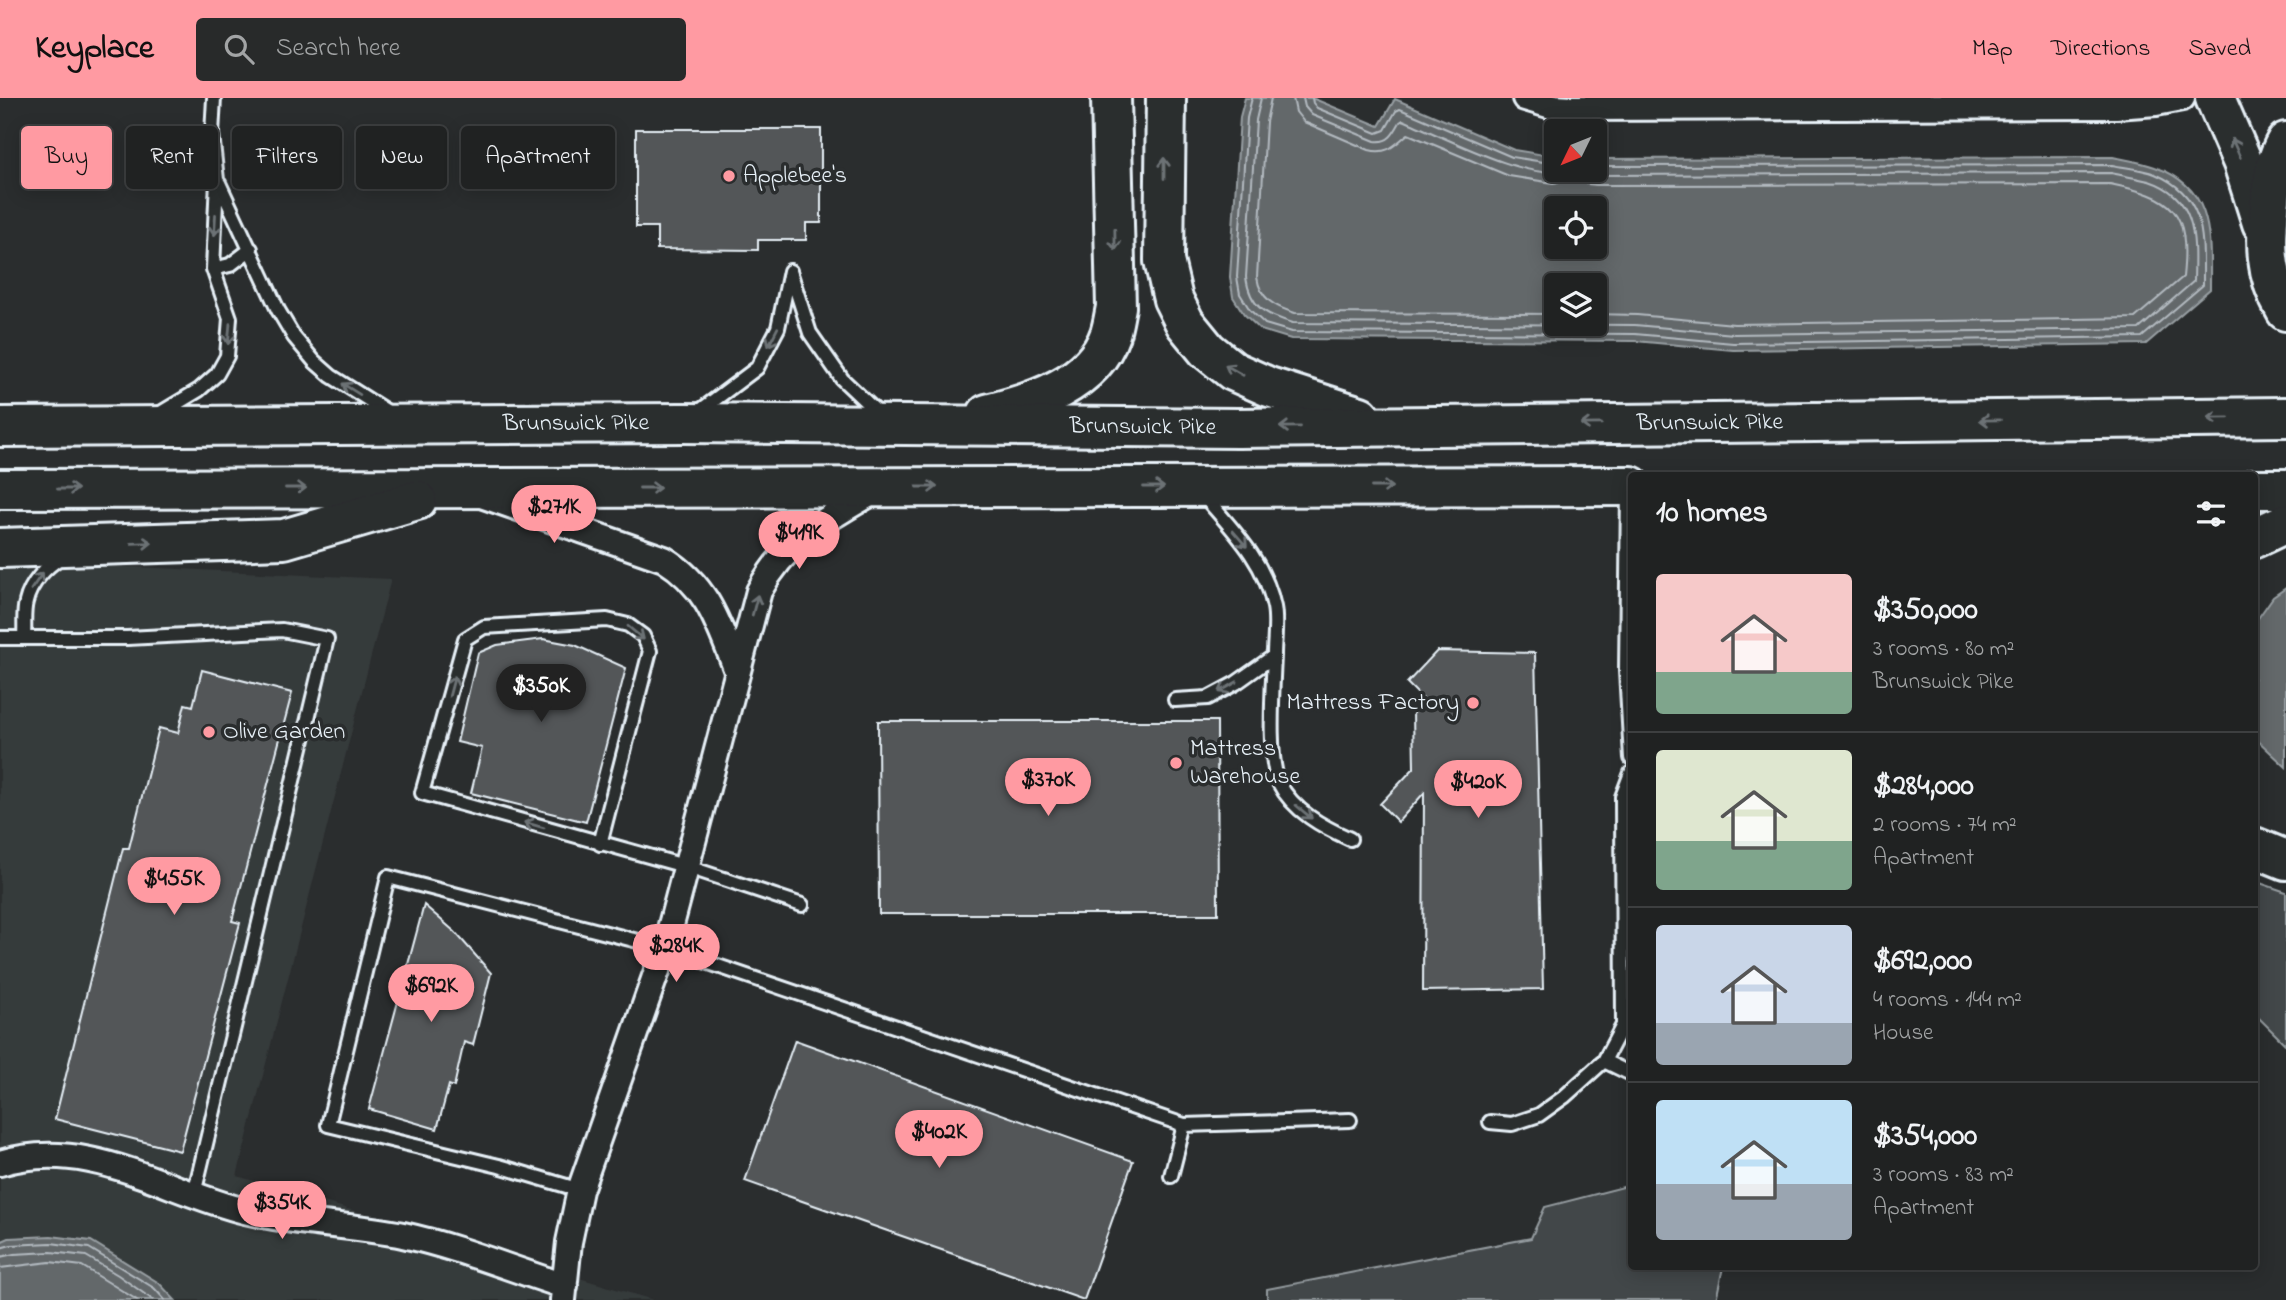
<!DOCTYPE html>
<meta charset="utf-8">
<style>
:root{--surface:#202222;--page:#282a2a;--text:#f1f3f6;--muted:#a2a4a5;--line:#3d3f40;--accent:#ff9aa2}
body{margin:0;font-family:"Indie Flower",sans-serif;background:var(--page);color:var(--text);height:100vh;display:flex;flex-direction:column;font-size:26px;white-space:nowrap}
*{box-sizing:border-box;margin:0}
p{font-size:23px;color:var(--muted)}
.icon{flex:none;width:38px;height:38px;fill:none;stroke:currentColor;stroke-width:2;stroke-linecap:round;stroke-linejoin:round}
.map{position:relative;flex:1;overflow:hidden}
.sheet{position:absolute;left:1628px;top:374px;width:630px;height:798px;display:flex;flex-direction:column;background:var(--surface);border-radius:7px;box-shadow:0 4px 18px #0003,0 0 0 2px var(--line)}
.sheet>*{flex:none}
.guide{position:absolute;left:21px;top:28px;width:665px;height:63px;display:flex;gap:14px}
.needle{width:46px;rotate:227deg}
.fabs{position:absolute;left:1544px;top:21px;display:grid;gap:14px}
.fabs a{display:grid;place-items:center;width:63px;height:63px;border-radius:7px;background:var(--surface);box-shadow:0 4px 18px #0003,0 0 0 2px var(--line);font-size:35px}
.price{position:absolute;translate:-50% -60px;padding:0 16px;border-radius:24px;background:var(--accent);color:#111;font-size:23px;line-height:46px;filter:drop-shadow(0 2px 4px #0008)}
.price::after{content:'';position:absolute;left:50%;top:42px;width:21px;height:16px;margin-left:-10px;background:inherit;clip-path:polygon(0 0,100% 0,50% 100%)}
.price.selected{background:#222;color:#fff}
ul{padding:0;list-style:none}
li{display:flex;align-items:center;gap:21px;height:175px;padding:0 28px}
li+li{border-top:2px solid var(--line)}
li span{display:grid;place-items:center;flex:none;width:196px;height:140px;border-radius:7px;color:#555}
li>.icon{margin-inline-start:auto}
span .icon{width:84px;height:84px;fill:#fffc;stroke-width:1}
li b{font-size:30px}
h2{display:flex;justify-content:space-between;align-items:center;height:84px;padding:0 28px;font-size:30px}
.tag{padding:0 24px;border-radius:7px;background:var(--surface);box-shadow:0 4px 18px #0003,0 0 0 2px var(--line);font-size:24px;line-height:63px}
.tag.selected{background:var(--accent);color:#111}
header{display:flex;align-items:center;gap:42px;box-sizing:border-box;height:98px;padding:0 35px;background:var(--accent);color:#111}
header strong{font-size:33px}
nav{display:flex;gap:38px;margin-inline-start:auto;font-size:24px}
.search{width:490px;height:63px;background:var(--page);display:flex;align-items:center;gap:18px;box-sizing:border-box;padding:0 24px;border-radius:7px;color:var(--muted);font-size:26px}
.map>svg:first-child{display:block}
.built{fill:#363a3b}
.green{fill:#424648;stroke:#959ca0;stroke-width:2}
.water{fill:#63686b;stroke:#989fa3;stroke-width:2;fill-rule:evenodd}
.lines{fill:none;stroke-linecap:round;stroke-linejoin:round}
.shore{stroke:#b3bac0;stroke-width:2}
.building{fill:#535759;stroke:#e8f1f8;stroke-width:2}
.lane-casing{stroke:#e8f1f8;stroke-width:18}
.street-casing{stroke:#e8f1f8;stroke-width:30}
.highway-casing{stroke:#e8f1f8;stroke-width:44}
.lane{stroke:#2a2d2e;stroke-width:12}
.street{stroke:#2a2d2e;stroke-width:24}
.highway{stroke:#2a2d2e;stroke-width:38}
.oneway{stroke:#6c7275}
.poi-dot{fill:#ff9aa2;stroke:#2a2d2e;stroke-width:2.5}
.labels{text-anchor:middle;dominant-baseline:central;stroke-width:7;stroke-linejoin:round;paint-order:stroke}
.poi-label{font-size:24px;fill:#e8f1f8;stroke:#2a2d2e;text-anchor:start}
.street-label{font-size:24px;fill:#e8f1f8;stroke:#2a2d2e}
</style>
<header>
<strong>Keyplace</strong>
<div class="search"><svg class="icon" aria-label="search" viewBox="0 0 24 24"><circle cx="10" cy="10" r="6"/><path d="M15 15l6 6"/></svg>Search here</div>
<nav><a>Map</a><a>Directions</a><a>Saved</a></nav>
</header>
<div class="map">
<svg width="2286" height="1202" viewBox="0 0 2286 1202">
<rect width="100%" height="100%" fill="#2a2d2e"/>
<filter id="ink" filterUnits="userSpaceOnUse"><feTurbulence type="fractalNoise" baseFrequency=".0143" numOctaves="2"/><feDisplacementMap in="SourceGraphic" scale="14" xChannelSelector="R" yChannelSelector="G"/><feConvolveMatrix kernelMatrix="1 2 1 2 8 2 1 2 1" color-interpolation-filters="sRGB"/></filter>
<g filter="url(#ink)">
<!-- built -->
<path class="built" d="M51,465L391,481L237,1078L653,1202H0V467Z"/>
<!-- green -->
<path class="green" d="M2254,783L2286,794V947L2254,915Z
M1631,1087V1169H1723L1716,1202H1267V1191L1531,1140L1545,1109Z"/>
<!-- water -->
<path class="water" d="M1245,0H1312L1379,28L1395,1L1514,52L1556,59V72H1594V61L2113,59C2127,62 2142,64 2155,69C2215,90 2210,139 2210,191L2146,246L1733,252L1635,243L1291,241L1261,232L1244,216L1233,199L1230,179L1240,19ZM1594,110V149H1556V110ZM1556,187H1594V226H1556Z
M2286,490V669L2254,639V526L2273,499Z
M51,1138L91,1143L159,1185L175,1202H0V1144L9,1140Z"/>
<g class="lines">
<!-- shore -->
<path class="shore" d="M1252,0L1247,20L1237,179L1240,196L1250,212L1265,226L1292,234L1635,236L1733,245L2142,239L2203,187C2203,139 2207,98 2155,76C2142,71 2126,70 2112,67L1594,68
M1261,0L1256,22L1246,179C1250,210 1266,217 1293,225L1635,227L1734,236L2139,231L2194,183C2195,141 2198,99 2149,83C2137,80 2124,78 2111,75L1596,77L1584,72
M1271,0L1266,24L1257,179C1260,201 1275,209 1295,215L1556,216
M1293,0L1296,14L1304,24L1369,52C1389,57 1395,46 1408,36L1509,78L1553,85L1564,83L1574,78L1587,86L1596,87L2110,86C2173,99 2190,111 2183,179L2135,220L1734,226L1637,217L1594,216
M1303,0L1305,9L1312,17L1375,43C1389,45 1394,35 1400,24L1403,22C1436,35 1533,86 1564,72
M1312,0L1313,5L1317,10L1377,35L1385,32L1396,13L1400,11L1512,59L1556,66
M0,1150L11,1147L51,1145L89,1150L154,1190L165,1202
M0,1159L14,1156L51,1154L86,1158L118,1177L153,1202
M0,1170L50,1164L82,1168L137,1202"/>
</g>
<!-- building -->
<path class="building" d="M636,31H821V125H806V142H758V152L657,151V129H636Z
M543,541L575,547L626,570L586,724L471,695L482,650L457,644L478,555L497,547Z
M1437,553L1535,555L1543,891L1423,893L1424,695L1398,724L1380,706L1414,670L1413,613L1424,602L1407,585Z
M202,572L292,595L232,823L240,825L180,1053L55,1021L123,750H129L159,630L178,635L185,606L193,608Z
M878,623H1217L1218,816H879Z
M424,807L455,834L491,875L473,947L464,944L454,989L449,987L437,1031L369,1011Z
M795,942L1133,1063L1084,1202L745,1083Z"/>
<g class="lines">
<!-- lane casing -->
<g class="lane-casing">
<path id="lane" d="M219,85L278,212L294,239L314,263L331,278L391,316
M213,171L230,167L251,151
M790,173L810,235L842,281L881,318
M697,315L757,270L778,230L790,173
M159,316L199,292L217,276L227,258L230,220L213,171L217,82L212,36L214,0
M1628,392L1626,573L1631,660
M1203,397C1232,431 1265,463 1274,509C1277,524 1274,542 1274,557C1273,588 1267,659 1279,685C1293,713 1323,729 1350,741
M24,539C25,528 23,515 26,504C30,486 46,468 62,459
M0,540H127L282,532L327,541L194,1096
M1175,602L1208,600L1236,585L1274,558
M600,746L650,553L643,538L628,527L607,522L484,529L465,541L422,695L688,769L802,807
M1604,963L1631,976
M1490,1024L1512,1026L1539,1017L1564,999L1604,963L1623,927L1622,699L1631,675
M1184,1027L1350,1022
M580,1092L499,1068L328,1027L388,779L665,850L1184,1027L1171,1078"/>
</g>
<!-- street casing -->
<g class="street-casing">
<path id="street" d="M1525,0L1555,9L1571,10L2116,8L2156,5L2182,0
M484,398L664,461C708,488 719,527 737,573
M0,1065C89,1038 163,1093 245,1113C297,1126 351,1127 403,1137C458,1149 511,1171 565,1188
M563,1202L569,1144L580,1092L665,850L759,493C787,441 825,422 875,393"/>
</g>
<!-- highway casing -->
<g class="highway-casing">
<g id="highway">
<path d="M1166,0L1164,163L1173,201L1185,225L1207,252L1233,273L1269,289L1360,318"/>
<path d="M2215,0L2243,65L2262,125"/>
<path d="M2286,44C2276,61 2272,82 2270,102C2265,143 2264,176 2286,213"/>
<path d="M987,316C1034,305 1093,286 1110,236C1113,227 1114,218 1116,209L1111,0"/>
<path id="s1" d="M0,329L683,325L1238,330L2286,319"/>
<path d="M0,391L1631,388"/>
<path d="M2254,391H2286"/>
<path d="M2254,440L2286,425"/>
<path d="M0,450L284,441L417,402"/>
<path d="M2254,749L2286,762"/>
</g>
</g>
<!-- lane -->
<use href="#lane" class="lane"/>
<!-- street -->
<use href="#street" class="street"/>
<!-- highway -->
<use href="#highway" class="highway"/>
</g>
<!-- one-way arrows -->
<defs><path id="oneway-shaft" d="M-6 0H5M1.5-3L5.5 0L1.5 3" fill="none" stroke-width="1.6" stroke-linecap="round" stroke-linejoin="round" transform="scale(1.75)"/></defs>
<g class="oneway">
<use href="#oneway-shaft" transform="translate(2236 50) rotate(-114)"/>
<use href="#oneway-shaft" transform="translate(1164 70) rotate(-90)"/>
<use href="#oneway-shaft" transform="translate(215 127) rotate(93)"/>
<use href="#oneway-shaft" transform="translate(1115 142) rotate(89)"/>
<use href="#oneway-shaft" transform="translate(229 236) rotate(95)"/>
<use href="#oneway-shaft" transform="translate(773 239) rotate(117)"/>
<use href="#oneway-shaft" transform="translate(1234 272) rotate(-150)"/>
<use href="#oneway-shaft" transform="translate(351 291) rotate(-148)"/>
<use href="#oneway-shaft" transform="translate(2218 320) rotate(179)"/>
<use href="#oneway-shaft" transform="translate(1990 322) rotate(179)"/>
<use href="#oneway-shaft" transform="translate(1591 326) rotate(179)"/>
<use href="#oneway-shaft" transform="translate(1290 329) rotate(179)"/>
<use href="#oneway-shaft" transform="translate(927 389)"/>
<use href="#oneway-shaft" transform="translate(1154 389)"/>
<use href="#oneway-shaft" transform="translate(1382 389)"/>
<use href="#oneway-shaft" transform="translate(296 390)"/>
<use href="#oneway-shaft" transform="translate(650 390)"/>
<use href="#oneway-shaft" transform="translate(68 391)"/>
<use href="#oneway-shaft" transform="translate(1240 441) rotate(49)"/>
<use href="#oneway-shaft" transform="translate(142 445) rotate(-2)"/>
<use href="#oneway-shaft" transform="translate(37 483) rotate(-55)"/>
<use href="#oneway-shaft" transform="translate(755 507) rotate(-75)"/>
<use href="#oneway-shaft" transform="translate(636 535) rotate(40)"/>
<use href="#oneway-shaft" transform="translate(452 588) rotate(-75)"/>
<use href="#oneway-shaft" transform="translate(1228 589) rotate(150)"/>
<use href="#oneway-shaft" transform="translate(1304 714) rotate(40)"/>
<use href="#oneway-shaft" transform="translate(534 727) rotate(-164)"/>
</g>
</g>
<!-- markers -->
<g class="poi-dot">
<circle cx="729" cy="78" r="7"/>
<circle cx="1473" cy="605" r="7"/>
<circle cx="209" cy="634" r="7"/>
<circle cx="1176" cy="665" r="7"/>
</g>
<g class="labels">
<!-- poi labels -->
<g class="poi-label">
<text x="743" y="78">Applebee's</text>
<text x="1459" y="605" text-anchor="end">Mattress Factory</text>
<text x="223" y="634">Olive Garden</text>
<text x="1190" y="651">Mattress<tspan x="1190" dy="28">Warehouse</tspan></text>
</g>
<!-- street labels -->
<g class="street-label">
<text stroke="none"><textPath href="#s1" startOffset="1710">Brunswick Pike</textPath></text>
<text stroke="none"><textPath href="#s1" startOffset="576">Brunswick Pike</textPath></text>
<text stroke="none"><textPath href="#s1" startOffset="1143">Brunswick Pike</textPath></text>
</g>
</g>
</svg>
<div class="fabs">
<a><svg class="needle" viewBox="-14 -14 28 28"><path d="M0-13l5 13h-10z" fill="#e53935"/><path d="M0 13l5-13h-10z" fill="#a2a4a5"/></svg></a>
<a><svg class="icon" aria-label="locate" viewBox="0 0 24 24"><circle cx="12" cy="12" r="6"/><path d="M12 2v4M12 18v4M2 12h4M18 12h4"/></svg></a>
<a><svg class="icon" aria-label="layers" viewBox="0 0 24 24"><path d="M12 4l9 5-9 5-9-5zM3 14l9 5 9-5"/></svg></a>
</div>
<b class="price" style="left:554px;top:447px">$271K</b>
<b class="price" style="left:799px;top:473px">$419K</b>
<b class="price selected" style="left:541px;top:626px">$350K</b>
<b class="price" style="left:1048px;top:720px">$370K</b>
<b class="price" style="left:1478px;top:722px">$420K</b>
<b class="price" style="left:174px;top:819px">$455K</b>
<b class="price" style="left:676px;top:886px">$284K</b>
<b class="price" style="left:431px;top:926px">$692K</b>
<b class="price" style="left:939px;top:1072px">$402K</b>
<b class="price" style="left:282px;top:1143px">$354K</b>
<div class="guide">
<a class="tag selected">Buy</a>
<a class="tag">Rent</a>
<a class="tag">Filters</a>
<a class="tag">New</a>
<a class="tag">Apartment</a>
</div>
<section class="sheet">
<h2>10 homes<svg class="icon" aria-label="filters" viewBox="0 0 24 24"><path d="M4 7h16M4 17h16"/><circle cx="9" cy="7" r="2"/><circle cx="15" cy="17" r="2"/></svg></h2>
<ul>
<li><span style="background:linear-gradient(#f6c9c9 70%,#7fa58c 0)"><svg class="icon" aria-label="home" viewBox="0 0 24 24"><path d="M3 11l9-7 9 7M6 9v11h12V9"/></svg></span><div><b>$350,000</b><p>3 rooms · 80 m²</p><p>Brunswick Pike</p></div></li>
<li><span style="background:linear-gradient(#dfe7d0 65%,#7fa58c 0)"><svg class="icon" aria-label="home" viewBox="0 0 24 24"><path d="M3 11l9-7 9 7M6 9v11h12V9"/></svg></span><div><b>$284,000</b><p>2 rooms · 74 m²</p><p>Apartment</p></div></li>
<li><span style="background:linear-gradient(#c9d6e8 70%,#9aa5b1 0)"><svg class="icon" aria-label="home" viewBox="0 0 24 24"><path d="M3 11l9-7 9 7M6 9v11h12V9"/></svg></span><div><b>$692,000</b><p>4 rooms · 144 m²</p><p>House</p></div></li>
<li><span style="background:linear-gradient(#bfe0f5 60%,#9aa5b1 0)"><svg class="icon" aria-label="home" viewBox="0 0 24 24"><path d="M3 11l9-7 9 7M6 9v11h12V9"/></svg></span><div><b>$354,000</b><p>3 rooms · 83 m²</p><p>Apartment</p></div></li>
</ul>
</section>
</div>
